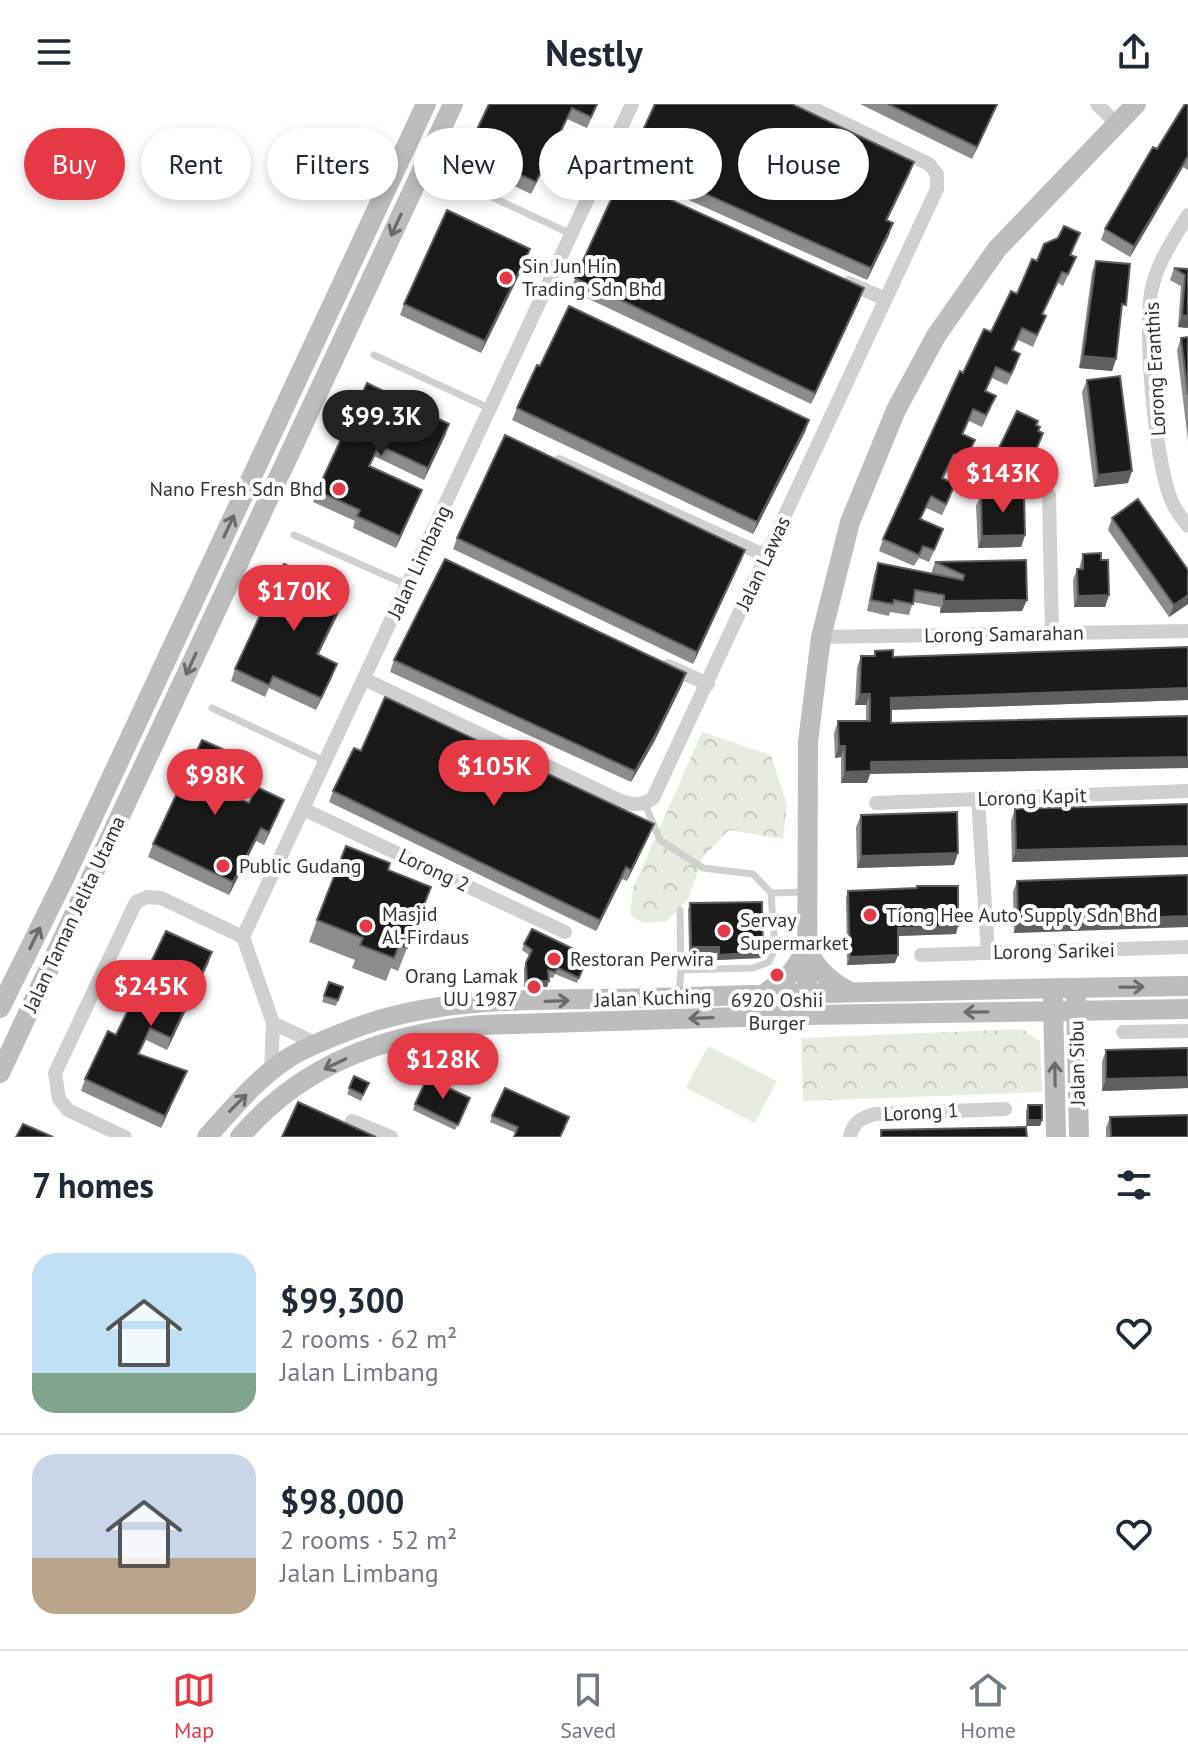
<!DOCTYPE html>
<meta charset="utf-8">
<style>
:root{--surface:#fff;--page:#f2f2f3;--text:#1f2937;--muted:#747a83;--line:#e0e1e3;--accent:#e63946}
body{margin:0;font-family:"PT Sans",sans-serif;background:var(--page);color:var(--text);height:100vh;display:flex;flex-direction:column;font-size:30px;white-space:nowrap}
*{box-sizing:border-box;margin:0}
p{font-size:26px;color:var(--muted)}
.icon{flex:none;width:44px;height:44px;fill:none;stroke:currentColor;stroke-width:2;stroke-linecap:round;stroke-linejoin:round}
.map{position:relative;height:1033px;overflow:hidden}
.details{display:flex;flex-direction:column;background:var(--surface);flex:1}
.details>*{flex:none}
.guide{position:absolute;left:24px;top:24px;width:1140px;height:72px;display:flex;gap:16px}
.price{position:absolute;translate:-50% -68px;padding:0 18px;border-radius:28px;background:var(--accent);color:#fff;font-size:26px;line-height:52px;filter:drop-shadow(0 2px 4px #0008)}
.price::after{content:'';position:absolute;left:50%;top:48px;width:24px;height:18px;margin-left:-12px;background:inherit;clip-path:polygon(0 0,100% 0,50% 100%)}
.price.active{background:#222;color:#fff}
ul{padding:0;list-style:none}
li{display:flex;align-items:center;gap:24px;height:200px;padding:0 32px}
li+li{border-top:2px solid var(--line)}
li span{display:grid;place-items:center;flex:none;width:224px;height:160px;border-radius:24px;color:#555}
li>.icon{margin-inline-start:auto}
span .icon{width:96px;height:96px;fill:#fffc;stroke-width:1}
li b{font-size:34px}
h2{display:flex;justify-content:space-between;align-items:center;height:96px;padding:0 32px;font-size:34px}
.chip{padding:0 28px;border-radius:36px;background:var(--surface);box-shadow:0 4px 12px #0003;font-size:28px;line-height:72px}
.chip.active{background:var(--accent);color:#fff}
header{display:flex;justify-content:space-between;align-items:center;height:104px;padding:0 32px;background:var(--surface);font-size:36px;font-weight:700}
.menu{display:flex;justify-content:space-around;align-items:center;height:112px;border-top:2px solid var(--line);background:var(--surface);font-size:22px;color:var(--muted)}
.menu a{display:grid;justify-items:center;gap:4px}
.menu .active{color:var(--accent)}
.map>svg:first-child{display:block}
.forest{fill:url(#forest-crowns)}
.pitch{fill:#e6ecdf}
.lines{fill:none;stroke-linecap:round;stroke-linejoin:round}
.lane{stroke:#d0d0d0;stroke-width:7}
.street{stroke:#d0d0d0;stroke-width:14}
.secondary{stroke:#bdbdbd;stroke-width:20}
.wall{fill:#8c8c8c}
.shaded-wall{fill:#5f5f5f}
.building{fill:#1a1a1a;stroke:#5f5f5f;stroke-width:2}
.oneway{stroke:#6a6a6a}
.poi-dot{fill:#e63946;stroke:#fff;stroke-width:3}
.labels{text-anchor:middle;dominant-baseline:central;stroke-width:8;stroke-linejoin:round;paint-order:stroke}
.poi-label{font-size:20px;fill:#333;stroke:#fff;text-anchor:start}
.street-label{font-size:20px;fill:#333;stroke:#fff}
</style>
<header><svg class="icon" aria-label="menu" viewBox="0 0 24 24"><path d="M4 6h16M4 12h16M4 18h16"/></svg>Nestly<svg class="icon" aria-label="share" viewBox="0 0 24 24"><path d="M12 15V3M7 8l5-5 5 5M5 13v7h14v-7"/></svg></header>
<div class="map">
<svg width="1188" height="1033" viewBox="0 0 1188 1033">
<defs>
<pattern id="forest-crowns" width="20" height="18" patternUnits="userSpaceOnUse" patternTransform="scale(2)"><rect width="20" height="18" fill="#e6ecdf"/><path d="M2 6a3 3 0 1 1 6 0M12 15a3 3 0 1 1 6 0" fill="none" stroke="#c6cbc0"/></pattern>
</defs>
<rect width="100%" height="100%" fill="#fff"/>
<!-- forest -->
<path class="forest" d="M702,628L771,651L787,701L783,735L729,726L702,754L688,796L666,817L643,819L630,811L633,784Z
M1022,925L1040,937L1042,988L803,997L801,934Z"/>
<!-- pitch -->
<path class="pitch" d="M708,942L777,977L755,1019L686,984Z"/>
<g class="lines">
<!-- lane -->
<path class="lane" d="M466,81L571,130
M374,251L491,305
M294,431L407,481
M212,604L325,657
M645,700L660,736L703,764L753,770L771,789L775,845L769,858L753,864L681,866L679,891
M771,789L805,788
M680,806L681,866"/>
<!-- street -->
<path class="street" d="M1097,0L1116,19
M1188,111C1173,136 1156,160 1151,189C1144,229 1155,366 1174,402C1178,409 1183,416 1188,422
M849,179L885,195
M559,358L766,452
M1049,391L1052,530
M821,533L1188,527
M668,562L708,580
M364,575L621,697C634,701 642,702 653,694L937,85V70L929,60L804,0
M978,695L988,848
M876,699L1188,687
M303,705L565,828
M921,851L1188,843
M273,919L317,940
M1123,928L1188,927
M271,967L273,919L243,833L632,0
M352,1017L391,1033
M125,1033L68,1006L59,995L55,969L136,798L147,793L161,794L243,833
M850,1033C853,1018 861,1014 875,1010L1005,1005"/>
<!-- secondary -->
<path class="secondary" d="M807,846C818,866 830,878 850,888
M764,890L789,872L807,846
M1053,896L1056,1033
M1076,896L1079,1033
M0,904L63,777L426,0
M807,911L808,638L821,533L850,418L896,306L936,232L997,145L1136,0
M0,969L453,0
M207,1033C232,1005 258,973 290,953C308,942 330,934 350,926C444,889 551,897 650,894C829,888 1009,885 1188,882
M240,1033C303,959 386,930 481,921L807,911L1188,905"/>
</g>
<!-- wall -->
<path class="wall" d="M489,0H598L587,24L567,15L531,90L508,79L512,67L487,55L478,74L459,65L464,53Z
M652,0H792L910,69L887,116L893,119L889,131L867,176L653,80H645V83L649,86L860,195L811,300L570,186L655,1Z
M860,0H998L972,55Z
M1188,0V66L1183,63L1130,153L1101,136L1105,125L1157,45Z
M1080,129L1071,151L1076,153L1071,165L1063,182L1058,179L1043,210L1046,212L1033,243L1018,236L1013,247L1016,262L1007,281L992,274L986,287L991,304L982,323L969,317L963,331L975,336L961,367L950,362L943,375L951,392L942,411L926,404L921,415L939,436L929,458L919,454L914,462L879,447L883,435L963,269L1017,190L1037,157Z
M526,157L481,249L400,211L404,200Z
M1096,157L1121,212L1116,255L1112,267L1079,264L1092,168Z
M1174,164L1188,165V224L1178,223L1181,182L1170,176Z
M1188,233V337L1177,246L1181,234Z
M1087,276L1128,379L1094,383L1082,288Z
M367,279L449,320L445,332L424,376L374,352L370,363L422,386L396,444L353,424L355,417L313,398Z
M517,304L809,316L805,328L753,430L512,316Z
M1036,321L1039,327L1037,346L1038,360L1030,377L1021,373L1019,378L992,362L996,350Z
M981,391L1025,431L1021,443L978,444L976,402Z
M1112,414L1188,466V500L1169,513L1108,426Z
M457,434L745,446L693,560L453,445Z
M1083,450L1101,456L1109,491L1105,503H1074L1073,476L1077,465H1079Z
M1026,456L1022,507L940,509V503L913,498L909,511L890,508L889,512L867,507L874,471L878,459L931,470L935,458Z
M330,481L348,486L318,551L333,571L316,606L269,584L265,593L231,577L235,565Z
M1188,543V596L891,606L867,679H841V653L835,654L834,629L838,617H866V601H855L857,564L861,552H873L875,547L893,553Z
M394,556L686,569L682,581L654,638L631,678L390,568Z
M361,647L654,720L649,732L627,777L622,775L596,827L329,698L333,687Z
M236,651L220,687L249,699L284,696L264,741L256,737L229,791L148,753L153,740Z
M1188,700L1012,758L1011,717L1015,705Z
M861,711L954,761L857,764L856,723Z
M388,766L422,806L398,867L391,864L386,877L352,864L355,856L309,838L317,816Z
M1188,771L1014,829L1013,788L1017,777Z
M848,787L956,830L898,832L895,859L847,861L846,794Z
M690,799L761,854L717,856V849H689L688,805Z
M524,840L588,852L577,879L555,870L553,874L548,873L547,883H524V864L529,851L522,846Z
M212,848L208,860L167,946L146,936L139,950L187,967L161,1024L81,987L85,975L116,931Z
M329,878L343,883L336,902L322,898Z
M1188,944V984L1102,987V958L1106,946Z
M354,972L369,979L361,997L347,990Z
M415,1000H468L455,1026L413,1006Z
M1028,1001L1042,1016L1040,1022H1026V1007Z
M492,1012L569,1013L516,1029L490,1018Z
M1110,1013L1188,1033H1106V1024Z"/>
<!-- shaded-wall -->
<path class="shaded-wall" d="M997,0H998L972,55L977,43Z
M572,4L567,15L531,90L536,78Z
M1187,51L1183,63L1130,153L1134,142Z
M914,58L910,69L882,127L886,116Z
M657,68L653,80L644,81V74L648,69Z
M893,119L889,131L867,176L871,164Z
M530,145L526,157L481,249L485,237Z
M864,184L860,195L811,300L815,289Z
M1182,211L1188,212V224L1178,223Z
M1083,252L1116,255L1112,267L1079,264Z
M809,316L805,328L753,430L757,418Z
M449,320L445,332L424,376L428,364Z
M1132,367L1128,379L1094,383L1098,371Z
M422,386L417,398L396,444L400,432Z
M1025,431L1021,443L978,444L982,432Z
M745,446L741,457L693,560L697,548Z
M348,486L344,498L313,562L317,550Z
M1109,491L1105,503H1074L1078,492Z
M1188,491V500L1169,513L1174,501Z
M1027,496L1022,507L940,509L944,497Z
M337,560L333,571L316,606L321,594Z
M686,569L682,581L654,638L631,678L635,667Z
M1188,584V596L887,606L891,594Z
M860,590H870L866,601H855Z
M839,642H845L841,653L835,654Z
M1188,653V664L870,670L867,679H841L845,668L871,658Z
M284,696L279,708L264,741L269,728Z
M654,720L649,732L627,777L631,766Z
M261,724L256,737L229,791L233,778Z
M1188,742V753L1012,758L1016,746Z
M958,749L954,761L857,764L861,752Z
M626,763L622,775L596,827L600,816Z
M1188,812V823L1014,829L1018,818Z
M958,822L956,830L895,832L898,824Z
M691,843H719L717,849H689Z
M212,848L208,860L167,946L171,934Z
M763,848L761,854L717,856L719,851Z
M898,851L895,859L847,861L850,853Z
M527,877H549L547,883H524Z
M187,967L182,978L161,1024L165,1012Z
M1188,973V984L1102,987L1106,975Z
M1028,1016H1042L1040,1022H1026Z"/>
<!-- building -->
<path class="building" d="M489,0H597L591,13L572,4L536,78L512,67L517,56L491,44L482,62L464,53Z
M655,0H792L914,58L886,116L893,119L871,164L657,68L648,69L644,74L645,83L649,86L864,184L815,289L575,174Z
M888,0H997L977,43Z
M1185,0H1188V52L1134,142L1105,125L1153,43L1157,45Z
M447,106L530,145L485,237L404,200Z
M1064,122L1080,129L1070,151L1076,153L1068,170L1062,168L1042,210L1046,212L1037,231L1022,224L1012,246L1020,250L1011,270L996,263L985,287L996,292L986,311L973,305L962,330L975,336L965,356L954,350L942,374L955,380L946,400L931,392L920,415L943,425L934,446L923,442L919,451L883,435L960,267L963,269L984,225L991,228L1011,187L1017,190L1032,155L1037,157L1044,140L1058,134Z
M1096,157L1130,160L1126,201L1122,200L1116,255L1083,252Z
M1174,164L1188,165V212L1182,211L1185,171Z
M569,202L809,316L757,418L517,304L537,261L540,262Z
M1188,233V291L1181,234Z
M1120,272L1132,367L1098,371L1087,276Z
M367,279L449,320L428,364L379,341L369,362L422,386L400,432L357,412L360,406L317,387Z
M1017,307L1038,317L1036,321L1040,323L1038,327L1043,329L1036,346L1042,349L1034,366L1023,360V367L996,350Z
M505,331L745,446L697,548L457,434Z
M1024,390L1025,431L982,432L981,391Z
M1138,395L1188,466V491L1174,501L1112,414Z
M1101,449V456H1108L1109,491L1078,492L1077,465H1083V450Z
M445,455L686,569L658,626L635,667L394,556Z
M1026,456L1027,496L944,497V491L915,486L913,500L894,496L893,500L871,496L878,459L963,476L964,471L935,458Z
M284,460L330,481L332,478L348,486L317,550L337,560L321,594L273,572L269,581L235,565Z
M1188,543V584L891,594V619L1188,612V653L871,658V667L845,668V642H839L838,617H870V590H860L861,552H875V547L893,546V553Z
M385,593L654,720L631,766L626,763L600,816L333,687L354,644L361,647Z
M202,636L236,651L219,687L249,699L257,683L284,696L269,728L261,724L233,778L153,740Z
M1188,700V742L1016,746L1015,705Z
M957,708L958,749L861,752V711Z
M346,742L390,759L388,766L431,783L407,844L399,841L394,854L360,841L363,834L317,816Z
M1188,771V812L1018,818L1017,777Z
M917,782H958V822L898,824V851L850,853L848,787L917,784Z
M762,798L763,848L719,851V843H691L690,799Z
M532,825L588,852L579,874L558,864L555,868L548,866L549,877H527L526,859L532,846L524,840Z
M166,827L212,848L171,934L150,924L138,950L187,967L165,1012L85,975L108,927L116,931Z
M329,878L343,883L338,896L324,892Z
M1188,944V973L1106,975V946Z
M354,972L369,979L363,991L349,984Z
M427,974L470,994L458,1021L415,1000Z
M505,984L569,1013L560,1033H514L518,1023L492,1012Z
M298,998L376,1033H282Z
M1028,1001H1042V1016H1028Z
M1188,1011V1033H1111L1110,1013Z
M23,1020L53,1033H16Z
M1026,1023L1027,1033H881V1026Z"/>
<!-- one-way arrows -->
<defs><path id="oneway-shaft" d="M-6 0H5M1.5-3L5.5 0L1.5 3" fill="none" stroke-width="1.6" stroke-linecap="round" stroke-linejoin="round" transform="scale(2)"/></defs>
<g class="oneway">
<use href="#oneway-shaft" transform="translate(396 121) rotate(115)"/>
<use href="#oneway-shaft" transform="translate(229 422) rotate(-65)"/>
<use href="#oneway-shaft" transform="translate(191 560) rotate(115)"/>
<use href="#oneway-shaft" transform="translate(35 834) rotate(-64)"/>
<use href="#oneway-shaft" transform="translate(1132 883) rotate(-1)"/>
<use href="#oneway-shaft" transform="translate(557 897) rotate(-2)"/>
<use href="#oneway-shaft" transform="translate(976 908) rotate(179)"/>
<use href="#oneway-shaft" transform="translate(701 914) rotate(178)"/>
<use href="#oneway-shaft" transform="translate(335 960) rotate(154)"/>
<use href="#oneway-shaft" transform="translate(1055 970) rotate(-91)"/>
<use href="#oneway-shaft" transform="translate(238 999) rotate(-45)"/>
</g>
<!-- markers -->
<g class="poi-dot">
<circle cx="506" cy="174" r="8"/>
<circle cx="339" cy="385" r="8"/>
<circle cx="223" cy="762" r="8"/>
<circle cx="870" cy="811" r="8"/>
<circle cx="366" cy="822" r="8"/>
<circle cx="724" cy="827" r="8"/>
<circle cx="554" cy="855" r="8"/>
<circle cx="777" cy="871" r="8"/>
<circle cx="534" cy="883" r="8"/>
</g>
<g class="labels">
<!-- poi labels -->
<g class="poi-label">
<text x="522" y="162">Sin Jun Hin<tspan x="522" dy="23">Trading Sdn Bhd</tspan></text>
<text x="323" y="385" text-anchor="end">Nano Fresh Sdn Bhd</text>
<text x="239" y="762">Public Gudang</text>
<text x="382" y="810">Masjid<tspan x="382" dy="23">Al-Firdaus</tspan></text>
<text x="886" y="811">Tiong Hee Auto Supply Sdn Bhd</text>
<text x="740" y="816">Servay<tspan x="740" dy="23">Supermarket</tspan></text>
<text x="570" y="855">Restoran Perwira</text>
<text x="518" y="872" text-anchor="end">Orang Lamak<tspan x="518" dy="23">UU 1987</tspan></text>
<text x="777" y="896" text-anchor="middle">6920 Oshii<tspan x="777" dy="23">Burger</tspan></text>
</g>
<!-- street labels -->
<g class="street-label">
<text transform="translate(1155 265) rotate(-93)">Lorong Eranthis</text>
<text transform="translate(419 458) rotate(-65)">Jalan Limbang</text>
<text transform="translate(763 459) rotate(-65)">Jalan Lawas</text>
<text transform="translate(1004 530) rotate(-1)">Lorong Samarahan</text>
<text transform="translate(1032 693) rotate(-2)">Lorong Kapit</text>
<text transform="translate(434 766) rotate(25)">Lorong 2</text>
<text transform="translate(74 810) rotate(-65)">Jalan Taman Jelita Utama</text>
<text transform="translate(1054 847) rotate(-1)">Lorong Sarikei</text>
<text transform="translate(653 894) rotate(-2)">Jalan Kuching</text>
<text transform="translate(1077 959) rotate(-91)">Jalan Sibu</text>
<text transform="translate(921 1008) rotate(-3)">Lorong 1</text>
</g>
</g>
</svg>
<b class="price active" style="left:381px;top:354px">$99.3K</b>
<b class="price" style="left:1003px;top:411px">$143K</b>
<b class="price" style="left:294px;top:529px">$170K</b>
<b class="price" style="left:494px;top:704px">$105K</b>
<b class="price" style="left:215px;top:713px">$98K</b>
<b class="price" style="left:151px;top:924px">$245K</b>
<b class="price" style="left:443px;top:997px">$128K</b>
<div class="guide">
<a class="chip active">Buy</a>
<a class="chip">Rent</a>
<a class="chip">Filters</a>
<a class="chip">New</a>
<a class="chip">Apartment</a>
<a class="chip">House</a>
</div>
</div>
<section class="details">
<h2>7 homes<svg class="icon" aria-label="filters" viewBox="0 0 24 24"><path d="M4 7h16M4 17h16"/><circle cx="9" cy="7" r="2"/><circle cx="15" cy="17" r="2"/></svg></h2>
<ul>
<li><span style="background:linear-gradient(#bfe0f5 75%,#7fa58c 0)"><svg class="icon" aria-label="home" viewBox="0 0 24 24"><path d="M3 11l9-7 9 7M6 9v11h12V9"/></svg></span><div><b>$99,300</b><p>2 rooms · 62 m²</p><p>Jalan Limbang</p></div><svg class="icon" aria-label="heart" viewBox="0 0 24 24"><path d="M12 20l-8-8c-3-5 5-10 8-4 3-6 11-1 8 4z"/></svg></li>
<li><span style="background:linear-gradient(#c9d6e8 65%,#b9a48a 0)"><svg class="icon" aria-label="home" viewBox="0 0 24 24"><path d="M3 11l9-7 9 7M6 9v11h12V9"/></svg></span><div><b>$98,000</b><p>2 rooms · 52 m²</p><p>Jalan Limbang</p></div><svg class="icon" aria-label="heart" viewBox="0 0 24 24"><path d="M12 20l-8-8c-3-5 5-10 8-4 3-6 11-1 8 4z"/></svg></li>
</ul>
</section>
<nav class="menu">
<a class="active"><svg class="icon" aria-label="map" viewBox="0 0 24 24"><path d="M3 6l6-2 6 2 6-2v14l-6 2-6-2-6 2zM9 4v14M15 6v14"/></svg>Map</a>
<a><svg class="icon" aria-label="saved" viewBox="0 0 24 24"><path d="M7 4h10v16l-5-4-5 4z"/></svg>Saved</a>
<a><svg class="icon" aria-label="home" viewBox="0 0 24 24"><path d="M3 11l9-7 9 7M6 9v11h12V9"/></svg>Home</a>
</nav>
